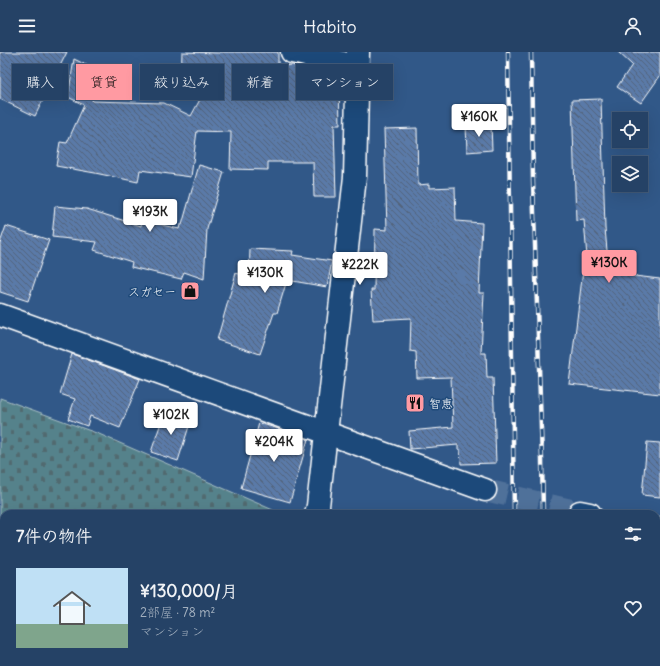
<!DOCTYPE html>
<html lang="ja">
<meta charset="utf-8">
<style>
:root{--surface:#254266;--page:#314d6f;--text:#f1f3f6;--muted:#a3b0bf;--line:#425b7a;--accent:#ff9aa2}
body{margin:0;font-family:Delius,"Klee One",sans-serif;background:var(--page);color:var(--text);height:100vh;display:flex;flex-direction:column;font-size:15px;white-space:nowrap}
*{box-sizing:border-box;margin:0}
p{font-size:13px;color:var(--muted)}
.icon{flex:none;width:22px;height:22px;fill:none;stroke:currentColor;stroke-width:2;stroke-linecap:round;stroke-linejoin:round}
.map{position:relative;flex:1;overflow:hidden}
.side{position:absolute;left:0px;top:458px;width:660px;height:156px;display:flex;flex-direction:column;background:var(--surface);border-radius:12px 12px 0 0;box-shadow:0 4px 16px #0002,0 0 0 1px var(--line)}
.side>*{flex:none}
.top-card{position:absolute;left:12px;top:12px;width:400px;height:36px;display:flex;gap:8px}
.buttons{position:absolute;left:612px;top:60px;display:grid;gap:8px}
.buttons a{display:grid;place-items:center;width:36px;height:36px;border-radius:0px;background:var(--surface);box-shadow:0 4px 16px #0002,0 0 0 1px var(--line);font-size:20px}
.price{position:absolute;translate:-50% -34px;padding:0 9px;border-radius:4px;background:#fff;color:#222;font-size:13px;line-height:26px;filter:drop-shadow(0 1px 2px #0008)}
.price::after{content:'';position:absolute;left:50%;top:24px;width:12px;height:9px;margin-left:-6px;background:inherit;clip-path:polygon(0 0,100% 0,50% 100%)}
.price.active{background:var(--accent);color:#111}
ul{padding:0;list-style:none}
li{display:flex;align-items:center;gap:12px;height:100px;padding:0 16px}
li+li{border-top:1px solid var(--line)}
li span{display:grid;place-items:center;flex:none;width:112px;height:80px;border-radius:0px;color:#555}
li>.icon{margin-inline-start:auto}
span .icon{width:48px;height:48px;fill:#fffc;stroke-width:1}
li b{font-size:17px}
h2{display:flex;justify-content:space-between;align-items:center;height:48px;padding:0 16px;font-size:17px}
.tag{padding:0 14px;border-radius:0px;background:var(--surface);box-shadow:0 4px 16px #0002,0 0 0 1px var(--line);font-size:14px;line-height:36px}
.tag.active{background:var(--accent);color:#111}
header{display:flex;justify-content:space-between;align-items:center;height:52px;padding:0 16px;background:var(--surface);font-size:18px;font-weight:600}
.map>svg:first-child{display:block}
.cemetery{fill:url(#cemetery-stones);stroke:#aac0c5}
.building{fill:url(#building-back-hatch);stroke:#fff}
.lines{fill:none;stroke-linecap:round;stroke-linejoin:round}
.tertiary-tunnel{stroke:#50719a;stroke-width:22;stroke-dasharray:22 11;stroke-linecap:butt}
.minor-casing{stroke:#fff;stroke-width:25}
.tertiary-casing{stroke:#fff;stroke-width:25}
.minor{stroke:#1f4a7a;stroke-width:22}
.tertiary{stroke:#1f4a7a;stroke-width:22}
.rail-casing{stroke:#fff;stroke-width:4.5}
.rail{stroke:#1f4a7a;stroke-width:3;stroke-dasharray:9;stroke-linecap:butt}
.labels{text-anchor:middle;dominant-baseline:central;stroke-width:3;stroke-linejoin:round;paint-order:stroke}
.poi-label{font-size:12px;fill:#fff;stroke:#1f4a7a;text-anchor:end}
</style>
<header><svg class="icon" aria-label="menu" viewBox="0 0 24 24"><path d="M4 6h16M4 12h16M4 18h16"/></svg>Habito<svg class="icon" aria-label="person" viewBox="0 0 24 24"><circle cx="12" cy="8" r="4"/><path d="M4 21q1-7 8-7t8 7"/></svg></header>
<div class="map">
<svg width="660" height="614" viewBox="0 0 660 614">
<defs>
<pattern id="cemetery-stones" width="16" height="16" patternUnits="userSpaceOnUse"><rect width="16" height="16" fill="#55828b"/><path d="M2 7V4a2 2 0 0 1 4 0v3zM10 15v-3a2 2 0 0 1 4 0v3z" fill="#516a6f"/></pattern>
<pattern id="building-back-hatch" width="6" height="6" patternUnits="userSpaceOnUse"><rect width="6" height="6" fill="#5a7aa8"/><path d="M-1 5l2 2M0 0l6 6M5-1l2 2" fill="none" stroke="#53637a"/></pattern>
</defs>
<rect width="100%" height="100%" fill="#315888"/>
<filter id="ink" filterUnits="userSpaceOnUse"><feTurbulence type="fractalNoise" baseFrequency=".025" numOctaves="2"/><feDisplacementMap in="SourceGraphic" scale="8" xChannelSelector="R" yChannelSelector="G"/><feConvolveMatrix kernelMatrix="1 2 1 2 8 2 1 2 1" color-interpolation-filters="sRGB"/></filter>
<g filter="url(#ink)">
<!-- cemetery -->
<path class="cemetery" d="M0,346L99,382L273,458L271,462H4V610H125L121,614H0Z"/>
<!-- building -->
<path class="building" d="M0,0H67L35,64L0,47Z
M182,0L220,1V0H278V14L293,13L345,24V32H339L340,73H334L336,145H314L313,110H268V118L230,117L231,80L197,79L191,125L140,118L138,130L95,121L56,114L60,90L67,91L84,53L68,45L74,7L105,22L92,49L164,51L191,64L203,42L181,29Z
M618,0H660V24L641,51L617,35L632,13Z
M601,47L605,176L609,221L660,227V342L569,332L583,218H588L584,168L576,169L572,48Z
M491,72L492,98L467,100L466,73Z
M417,76L418,133L429,132V136L455,135L456,169L482,171L479,241H484L481,301H486L487,326H493L496,411L461,412L460,397H458V393L410,397L409,379L453,375L451,325L417,326L416,300L410,299L411,266L373,268L371,238H374L375,177L387,178L384,77Z
M199,113L224,120L207,177L204,227L184,220L181,227L131,215L132,210L94,198L97,190L52,185L55,154L87,157L141,174L142,168L179,177L180,173H182Z
M6,174L49,188L28,249L0,240V191Z
M250,197L293,199L292,203L332,209L327,235L287,228L277,261H274L260,302L217,288L236,221L249,225Z
M72,302L140,327L120,376L90,364L87,374L68,367L75,347L60,342Z
M165,359L191,368L178,409L151,400Z
M259,371L279,377L308,387L290,450L241,436Z
M647,390L660,391V445L642,443Z"/>
<g class="lines">
<!-- tertiary-tunnel -->
<path class="tertiary-tunnel" d="M485,438L580,460"/>
<!-- minor casing -->
<g class="minor-casing">
<path id="minor" d="M292,0L357,14"/>
</g>
<!-- tertiary casing -->
<g class="tertiary-casing">
<path id="tertiary" d="M0,263L485,438
M580,460L590,462
M316,462L318,454L326,381L355,125L358,0
M656,476L660,477
M258,614L260,610"/>
</g>
<!-- minor -->
<use href="#minor" class="minor"/>
<!-- tertiary -->
<use href="#tertiary" class="tertiary"/>
<!-- rail casing -->
<g class="rail-casing">
<path id="rail" d="M508,0L514,462
M531,0L533,130L542,408L543,462
M518,610V614
M545,610V614"/>
</g>
<!-- rail -->
<use href="#rail" class="rail"/>
</g>
</g>
<!-- icons -->
<defs>
<g id="shop-square" transform="scale(1)"><rect x="-9" y="-9" width="18" height="18" rx="4" fill="#ff9aa2" stroke="#1f4a7a"/><path d="M-5-2.5h2.3a2.7 3.5 0 0 1 5.4 0H5L5.5 6h-11ZM-1.5-2.5h3a1.5 2.3 0 0 0-3 0Z" fill="#111"/></g>
<g id="restaurant-square" transform="scale(1)"><rect x="-9" y="-9" width="18" height="18" rx="4" fill="#ff9aa2" stroke="#1f4a7a"/><path d="M-5-6h1v4h1v-4h1v4h1v-4h1v5L-1.5 .5V6h-2V.5L-5-1ZM5-6V6H3V1.5H1.5Q1.5-4 5-6Z" fill="#111"/></g>
</defs>
<g fill-rule="evenodd">
<use href="#shop-square" x="190" y="239"/>
<use href="#restaurant-square" x="415" y="351"/>
</g>
<g class="labels">
<!-- poi labels -->
<g class="poi-label">
<text x="176" y="239">スガセー</text>
<text x="429" y="351" text-anchor="start">智恵</text>
</g>
</g>
</svg>
<div class="buttons">
<a><svg class="icon" aria-label="locate" viewBox="0 0 24 24"><circle cx="12" cy="12" r="6"/><path d="M12 2v4M12 18v4M2 12h4M18 12h4"/></svg></a>
<a><svg class="icon" aria-label="layers" viewBox="0 0 24 24"><path d="M12 4l9 5-9 5-9-5zM3 14l9 5 9-5"/></svg></a>
</div>
<b class="price" style="left:479px;top:86px">¥160K</b>
<b class="price" style="left:150px;top:181px">¥193K</b>
<b class="price active" style="left:609px;top:232px">¥130K</b>
<b class="price" style="left:360px;top:234px">¥222K</b>
<b class="price" style="left:265px;top:242px">¥130K</b>
<b class="price" style="left:171px;top:384px">¥102K</b>
<b class="price" style="left:274px;top:411px">¥204K</b>
<div class="top-card">
<a class="tag">購入</a>
<a class="tag active">賃貸</a>
<a class="tag">絞り込み</a>
<a class="tag">新着</a>
<a class="tag">マンション</a>
</div>
<section class="side">
<h2>7件の物件<svg class="icon" aria-label="filters" viewBox="0 0 24 24"><path d="M4 7h16M4 17h16"/><circle cx="9" cy="7" r="2"/><circle cx="15" cy="17" r="2"/></svg></h2>
<ul>
<li><span style="background:linear-gradient(#bfe0f5 70%,#7fa58c 0)"><svg class="icon" aria-label="home" viewBox="0 0 24 24"><path d="M3 11l9-7 9 7M6 9v11h12V9"/></svg></span><div><b>¥130,000/月</b><p>2部屋 · 78 m²</p><p>マンション</p></div><svg class="icon" aria-label="heart" viewBox="0 0 24 24"><path d="M12 20l-8-8c-3-5 5-10 8-4 3-6 11-1 8 4z"/></svg></li>
</ul>
</section>
</div>
